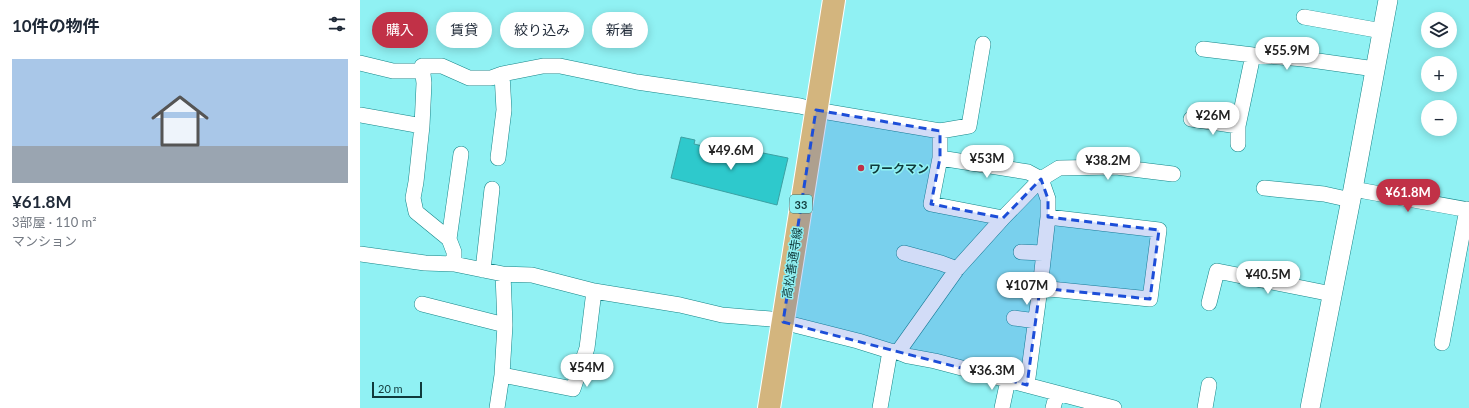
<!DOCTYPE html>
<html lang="ja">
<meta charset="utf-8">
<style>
:root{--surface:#fff;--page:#f6f6f7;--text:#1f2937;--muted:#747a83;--line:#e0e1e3;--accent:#c13147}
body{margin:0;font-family:Lato,"Noto Sans JP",sans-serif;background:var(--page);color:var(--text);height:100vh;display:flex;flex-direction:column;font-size:15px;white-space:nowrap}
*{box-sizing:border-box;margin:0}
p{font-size:13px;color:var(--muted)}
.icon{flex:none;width:22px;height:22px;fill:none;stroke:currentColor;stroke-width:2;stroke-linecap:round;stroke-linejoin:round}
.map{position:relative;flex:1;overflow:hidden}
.panel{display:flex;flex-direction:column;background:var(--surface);width:360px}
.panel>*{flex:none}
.hud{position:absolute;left:12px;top:12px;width:380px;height:36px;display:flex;gap:8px}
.buttons{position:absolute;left:1061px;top:12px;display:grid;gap:8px}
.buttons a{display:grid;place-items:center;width:36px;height:36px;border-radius:50%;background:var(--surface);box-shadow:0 2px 10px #0003;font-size:20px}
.scale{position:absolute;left:12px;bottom:10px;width:50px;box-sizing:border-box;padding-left:4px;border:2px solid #103a3b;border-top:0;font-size:11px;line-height:14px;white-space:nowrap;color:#103a3b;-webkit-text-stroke:3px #90f1f3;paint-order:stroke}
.price{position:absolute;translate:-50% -34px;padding:0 9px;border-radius:14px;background:#fff;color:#222;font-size:13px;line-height:26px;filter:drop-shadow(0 1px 2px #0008)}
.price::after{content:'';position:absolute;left:50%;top:24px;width:12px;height:9px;margin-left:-6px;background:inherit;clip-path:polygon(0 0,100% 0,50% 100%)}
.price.active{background:var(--accent);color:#fff}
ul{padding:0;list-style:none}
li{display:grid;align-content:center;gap:8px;height:212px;padding:0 12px}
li+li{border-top:1px solid var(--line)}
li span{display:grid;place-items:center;height:124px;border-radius:0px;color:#555}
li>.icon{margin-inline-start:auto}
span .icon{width:72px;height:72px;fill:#fffc;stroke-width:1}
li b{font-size:17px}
h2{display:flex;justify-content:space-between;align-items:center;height:48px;padding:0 12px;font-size:17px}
.chip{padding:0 14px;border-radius:18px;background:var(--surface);box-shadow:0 2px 10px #0003;font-size:14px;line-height:36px}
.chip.active{background:var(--accent);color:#fff}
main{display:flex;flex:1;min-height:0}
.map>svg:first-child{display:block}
.building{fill:#2ec9cc;stroke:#3ca1a3}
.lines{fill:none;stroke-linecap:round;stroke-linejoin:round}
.minor-casing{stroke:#158588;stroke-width:16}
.tertiary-casing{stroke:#158588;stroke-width:20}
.primary-casing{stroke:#fff;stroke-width:24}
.minor{stroke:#fff;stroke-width:15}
.tertiary{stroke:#fff;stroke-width:19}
.primary{stroke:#d3b57e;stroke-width:22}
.marked{fill:#1d4ed8;fill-opacity:0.2;stroke:#1d4ed8;stroke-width:3;stroke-dasharray:8 5;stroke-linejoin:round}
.poi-dot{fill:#c13147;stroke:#90f1f3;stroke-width:1.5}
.labels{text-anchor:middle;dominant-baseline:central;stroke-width:3;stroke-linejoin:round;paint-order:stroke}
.shield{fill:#90f1f3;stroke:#367172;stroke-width:1}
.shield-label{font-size:11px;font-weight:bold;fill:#103a3b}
.poi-label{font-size:12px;font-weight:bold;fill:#103a3b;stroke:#90f1f3;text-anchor:start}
.street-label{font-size:12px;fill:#103a3b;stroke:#90f1f3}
</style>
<main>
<section class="panel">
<h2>10件の物件<svg class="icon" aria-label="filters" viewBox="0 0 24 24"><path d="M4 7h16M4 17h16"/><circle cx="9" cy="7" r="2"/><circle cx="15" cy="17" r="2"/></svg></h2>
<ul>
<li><span style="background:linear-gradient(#a9c7e8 70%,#9aa5b1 0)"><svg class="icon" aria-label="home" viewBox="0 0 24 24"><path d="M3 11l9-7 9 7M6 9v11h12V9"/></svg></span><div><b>¥61.8M</b><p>3部屋 · 110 m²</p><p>マンション</p></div></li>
</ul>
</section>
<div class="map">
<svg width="1109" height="408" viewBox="0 0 1109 408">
<rect width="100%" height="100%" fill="#90f1f3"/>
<!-- building -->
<path class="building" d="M321,137L335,140L334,144L381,155L383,149L428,158L417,205L311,178Z"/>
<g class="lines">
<!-- minor casing -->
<g class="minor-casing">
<path id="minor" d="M944,17L1022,31
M843,49L893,55L944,59L1015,69
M0,63L33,71H63
M0,115L62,126
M831,119L878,126
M580,131V158L571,204L643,218
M878,144V126L893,55
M138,158L144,110L142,74
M580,158L668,172L681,179L699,168L756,167L813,174
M904,188L964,194L991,200
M993,189L1109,210
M89,239L101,154
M661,252L683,253
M544,253L581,263L597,269
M0,254L65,263L94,264L143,274L172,275L234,291L320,305L362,315L411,319L498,341L530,351L538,352L548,356L575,361L754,408
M94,264V252L89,239L56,212L53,198L56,182L62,126L64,83L62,66H82L109,78H131L142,74L183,66H200L277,82L440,106L456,110L580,131L609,126L623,44
M123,270L132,189
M680,288L790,299L799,230L688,217
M849,303L857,271L972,294
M62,304L145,325
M654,318L676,321
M1082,343L1107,209
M538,352L597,269L643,218L681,179L688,199V217L680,288L667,385
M142,375L213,389L227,348L234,291
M137,408L142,375L145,325L143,274
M520,408L530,351
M642,408L648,380
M693,408L697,393
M845,408L849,385"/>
</g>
<!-- tertiary casing -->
<g class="tertiary-casing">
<path id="tertiary" d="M950,408L993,189L1028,0"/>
</g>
<!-- primary casing -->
<g class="primary-casing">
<path id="primary" d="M409,408L474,0"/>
</g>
<!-- minor -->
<use href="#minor" class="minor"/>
<!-- tertiary -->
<use href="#tertiary" class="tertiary"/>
<!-- primary -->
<use href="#primary" class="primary"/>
</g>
<!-- marked area -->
<path class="marked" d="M456,110L580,131V158L571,204L643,218L681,179L688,199V217L799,230L790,299L680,288L667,385L423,322Z"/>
<!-- markers -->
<circle class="poi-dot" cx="501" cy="168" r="4"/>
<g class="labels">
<!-- shield labels -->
<rect class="shield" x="430" y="195" width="22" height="18" rx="3"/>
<g class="shield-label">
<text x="441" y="204">33</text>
</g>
<!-- poi labels -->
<g class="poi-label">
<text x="509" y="168">ワークマン</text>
</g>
<!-- street labels -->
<g class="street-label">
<text transform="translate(432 263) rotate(-81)">高松善通寺線</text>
</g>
</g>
</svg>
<div class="buttons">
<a><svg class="icon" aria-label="layers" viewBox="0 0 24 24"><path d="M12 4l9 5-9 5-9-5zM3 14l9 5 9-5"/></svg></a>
<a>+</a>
<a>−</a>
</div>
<div class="scale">20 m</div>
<b class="price" style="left:927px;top:71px">¥55.9M</b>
<b class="price" style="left:853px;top:136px">¥26M</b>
<b class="price" style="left:371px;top:171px">¥49.6M</b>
<b class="price" style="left:627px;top:179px">¥53M</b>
<b class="price" style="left:748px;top:181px">¥38.2M</b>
<b class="price active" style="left:1048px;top:213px">¥61.8M</b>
<b class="price" style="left:908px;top:295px">¥40.5M</b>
<b class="price" style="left:667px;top:306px">¥107M</b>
<b class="price" style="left:227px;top:388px">¥54M</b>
<b class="price" style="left:632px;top:391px">¥36.3M</b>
<div class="hud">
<a class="chip active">購入</a>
<a class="chip">賃貸</a>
<a class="chip">絞り込み</a>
<a class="chip">新着</a>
</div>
</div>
</main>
